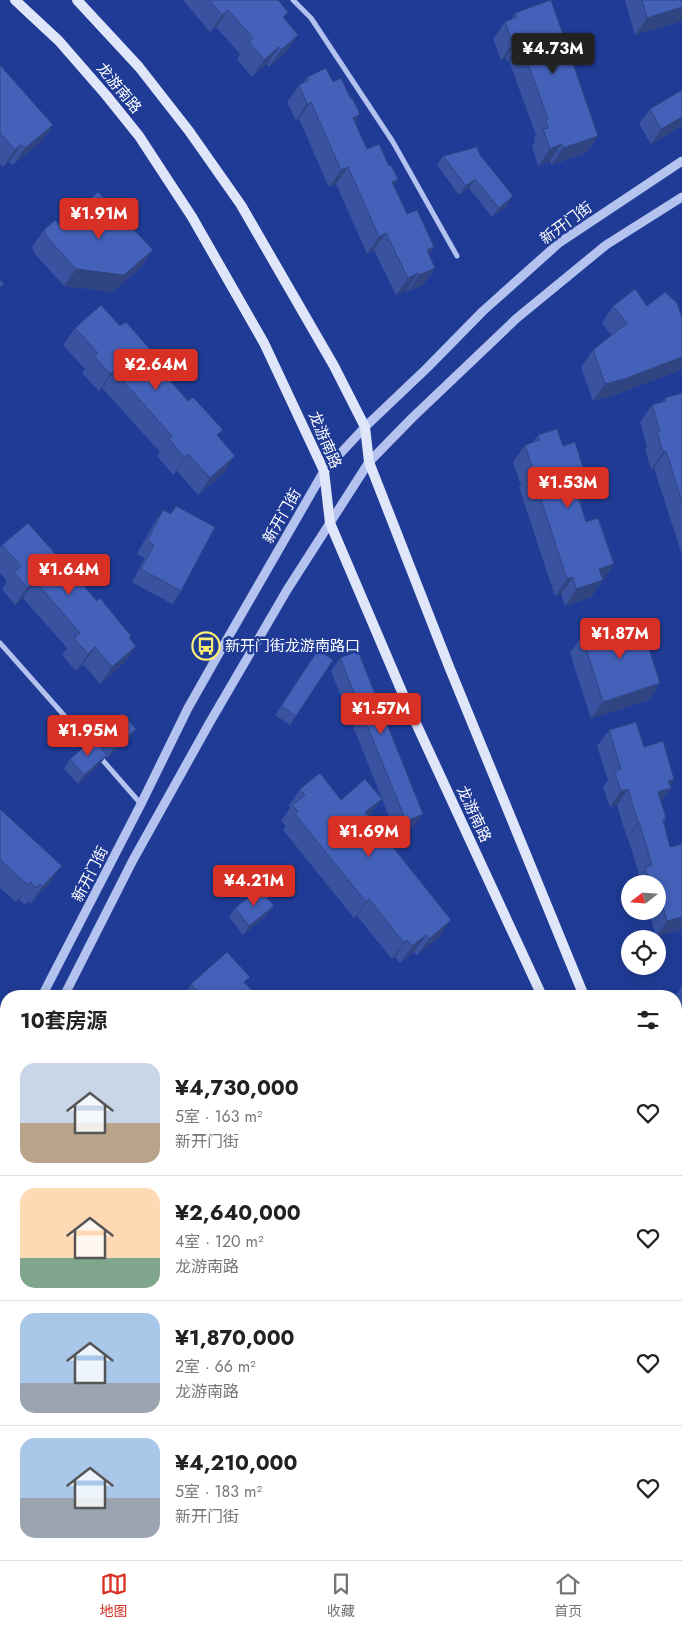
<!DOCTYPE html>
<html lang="zh">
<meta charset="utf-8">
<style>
:root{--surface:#fff;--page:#f2f2f2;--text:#222;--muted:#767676;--line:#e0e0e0;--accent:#d93025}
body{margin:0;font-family:Jost,"Noto Sans SC",sans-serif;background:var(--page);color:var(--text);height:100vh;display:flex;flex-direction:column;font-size:19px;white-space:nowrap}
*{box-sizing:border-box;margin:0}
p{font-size:16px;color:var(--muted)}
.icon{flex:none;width:28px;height:28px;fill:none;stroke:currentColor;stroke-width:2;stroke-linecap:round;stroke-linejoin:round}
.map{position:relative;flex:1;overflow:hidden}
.panel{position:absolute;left:0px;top:990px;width:682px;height:570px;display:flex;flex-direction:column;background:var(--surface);border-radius:20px 20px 0 0;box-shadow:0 2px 12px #0003}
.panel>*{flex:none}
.needle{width:32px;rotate:253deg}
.controls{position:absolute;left:621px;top:875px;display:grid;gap:10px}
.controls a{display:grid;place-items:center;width:45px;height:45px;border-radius:50%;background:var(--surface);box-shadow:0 2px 12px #0003;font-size:25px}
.price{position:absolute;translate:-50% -42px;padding:0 11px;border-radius:5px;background:var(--accent);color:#fff;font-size:16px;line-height:32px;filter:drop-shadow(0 1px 2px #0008)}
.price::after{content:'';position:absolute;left:50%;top:30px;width:15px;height:11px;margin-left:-8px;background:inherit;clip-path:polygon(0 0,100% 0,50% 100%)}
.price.current{background:#222;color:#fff}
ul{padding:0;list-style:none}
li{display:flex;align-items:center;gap:15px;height:125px;padding:0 20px}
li+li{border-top:1px solid var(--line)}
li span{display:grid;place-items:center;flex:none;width:140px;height:100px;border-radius:15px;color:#555}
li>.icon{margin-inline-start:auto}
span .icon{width:60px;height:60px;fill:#fffc;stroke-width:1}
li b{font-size:21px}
h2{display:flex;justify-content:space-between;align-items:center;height:60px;padding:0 20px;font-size:21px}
.tabs{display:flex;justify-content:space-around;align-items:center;height:70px;border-top:1px solid var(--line);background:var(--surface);font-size:14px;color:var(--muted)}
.tabs a{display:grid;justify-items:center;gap:2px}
.tabs .current{color:var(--accent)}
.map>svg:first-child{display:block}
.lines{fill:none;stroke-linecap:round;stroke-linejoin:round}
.minor{stroke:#b3c2ee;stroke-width:5}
.tertiary{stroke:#b3c2ee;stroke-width:9}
.secondary{stroke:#e0e6fa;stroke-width:10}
.wall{fill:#3a53a0}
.shaded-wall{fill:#304482}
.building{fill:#4461ba;stroke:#304482}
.labels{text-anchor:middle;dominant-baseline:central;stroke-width:5;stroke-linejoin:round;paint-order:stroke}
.street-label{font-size:15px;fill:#fff;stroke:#1f3b95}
.poi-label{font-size:15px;fill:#fff;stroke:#1f3b95;text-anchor:start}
</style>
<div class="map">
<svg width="682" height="1560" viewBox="0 0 682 1560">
<rect width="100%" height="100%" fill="#1f3b95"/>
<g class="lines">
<!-- minor -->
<path class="minor" d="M293,0L311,18L393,142L457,256
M0,643L92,747
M99,756L141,804"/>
<!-- tertiary -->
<path class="tertiary" d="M42,996L141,804L188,708L218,655L324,471L365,427L426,369L483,311L559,243L682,161
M64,996L133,860L210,722L287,590L369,462L412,418L517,318L606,245L682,197
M0,1079L6,1066
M0,1124L6,1111"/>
<!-- secondary -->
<path class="secondary" d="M15,0L59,41L106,95L139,136L192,217L264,343L324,471L330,523L408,706L542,996
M77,0L139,67L189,131L241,205L334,366L365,427L369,462L450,669L584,996
M676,1172L682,1181
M676,1234L682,1243"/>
</g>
<!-- wall -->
<path class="wall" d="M183,0H278L284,19L298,35L286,52L269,67L267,64L252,77L237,59L240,54L216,27L210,32Z
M625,0H682V21L635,35Z
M515,13L598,136L586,153L551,165L550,161L538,166L532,146L535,141L534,137L536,135L509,61L507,62L506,58L501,60L493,39L505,22L511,20Z
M0,65L53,125L41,142L13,165L9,162L3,167L0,164Z
M307,77L333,82L351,99L360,114L355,122L367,149L389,166L398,179L393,185L407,214L434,247L429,254L435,268L423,285L407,292V290L396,295L374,250L367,254L336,184L329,187L299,119L296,121L287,102L299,85L302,84Z
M682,90V126L651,144L639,124L650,109Z
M480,155L507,206L492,217L469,188L459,195L437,165L443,156Z
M61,227L153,250L141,267L113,292L64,286L34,253L32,247L44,230Z
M613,306L681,370L612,396L593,401L581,367L593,350L611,335L602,323Z
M120,326L154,354L151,359L218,436L224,473L198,495L177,471L173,475L157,456L160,452L102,388L99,391L82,373L85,369L63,345L75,328Z
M682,393V555L654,468L651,469L645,449L647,446L640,422L652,405L662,402L665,398Z
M538,435L563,446L590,489L580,503L586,522L614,564L591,597L565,606L561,594L555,596L519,487L521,485L513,462L525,445L533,442Z
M176,506L181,591L172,604L132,582L145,558L137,554L154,523L163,510L170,514Z
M2,545L97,601L131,636L129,638L136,646L124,663L100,684L83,664L76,671L62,655L67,648L23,598L15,605L2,589L7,581L0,573V548Z
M582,636L649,700L591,719L570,653Z
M340,658L414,827L396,834L331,671Z
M312,659L296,716L290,725L275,715Z
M136,729L130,738L107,758L105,757L100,764L78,784L64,769L70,759L94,741L99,734Z
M609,730L644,747L670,785L671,788L661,802L666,818L664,823L670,847L682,844V928L680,930L656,937L650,915L644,917L642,911H658V884H634V883L639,875L628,838H627L617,805L610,807L603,787L608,780L597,746Z
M300,789L341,800L382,799L369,816L439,937L417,955L414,952L400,963L395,957L392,959L357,916L354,918L283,830L286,827L281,821L290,808L289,806Z
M0,809L50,883L30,904L28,901L25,905L19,899L16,902L0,888Z
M274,906L267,915L243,935L229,917L235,908Z
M245,983L257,996H183L191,984Z
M682,986V1006L676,996H675Z
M6,1353V1439L0,1432V1358Z
M201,1554H257L259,1560H203Z
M313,1554H375L377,1560H315Z
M433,1554H495L496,1560H435Z"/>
<!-- shaded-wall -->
<path class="shaded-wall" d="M682,7V21L635,35L647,18Z
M228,10L216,27L210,32L222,15Z
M298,35L286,52L269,67L281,50Z
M517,41L506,58L501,60L513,43Z
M521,44L509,61L507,62L519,45Z
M279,47L267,64L252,77L264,60Z
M311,102L299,119L296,121L307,104Z
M360,114L348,131L353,118Z
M682,117V126L651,144L661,129Z
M53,125L41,142L13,165L25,148Z
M598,136L586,153L551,165L563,148Z
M561,144L550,161L538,166L550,149Z
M21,145L9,162L3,167L15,150Z
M348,167L336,184L329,187L341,170Z
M398,179L386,196L392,182Z
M475,179L469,188L459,195L466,186Z
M513,196L507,206L492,217L499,208Z
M386,233L374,250L367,254L379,237Z
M434,247L422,264L427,250Z
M153,250L141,267L113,292L64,286L76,269Z
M435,268L423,285L407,292L419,275Z
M418,273L407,290L396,295L408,278Z
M682,357V368L681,370L612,396L593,401L605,384Z
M114,371L102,388L99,391L110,374Z
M666,451L654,468L651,469L663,452Z
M188,454L177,471L173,475L185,458Z
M235,456L224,473L198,495L210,478Z
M590,489L578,506L577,493Z
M614,564L591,597L565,606L576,589L599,569Z
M573,577L561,594L555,596L567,579Z
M35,581L23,598L15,605L27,588Z
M136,646L124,663L100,684L112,667Z
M95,647L83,664L76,671L88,654Z
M660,683L649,700L591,719L603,702Z
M136,729L130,738L107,758L113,749Z
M107,755L100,764L78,784L84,775Z
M674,779L667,789L671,788L660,804L658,792L668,781Z
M628,789L617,805L610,807L621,791Z
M382,799L370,815L354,829L365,812Z
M423,814L414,827L396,834L406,821Z
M638,822H639L628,838H627Z
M62,866L50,883L30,904L42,887Z
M30,882L19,899L16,902L28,885Z
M369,899L357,916L354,918L366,902Z
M274,906L267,915L243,935L249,926Z
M648,911H653L650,915L644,917Z
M682,917V928L680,930L656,937L667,921Z
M451,920L439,937L417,955L429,939Z
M426,935L414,952L400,963L412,946Z
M407,940L395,957L392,959L404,943Z
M681,1370L676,1377V1372Z
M6,1411L0,1420V1417L1,1415Z
M682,1455V1466L676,1469V1457Z
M450,1554H454L449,1560H446Z"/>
<!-- building -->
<path class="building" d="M209,0H278L288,12L283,17L298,35L281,50L279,47L264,60L249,42L253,38L228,10L222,15Z
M551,0L598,136L563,148L561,144L550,149L543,129L548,128L546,120L548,119L521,44L519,45L517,41L513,43L505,22L517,17L515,13Z
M642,0H682V7L647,18Z
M0,65L53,125L25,148L21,145L15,150L0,133Z
M326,68L333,82L341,78L351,99L352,98L360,114L353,118L367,149L379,144L389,166L391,165L398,179L392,182L407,214L417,210L434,247L427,250L435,268L419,275L418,273L408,278L386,233L379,237L348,167L341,170L311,102L307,104L299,85L309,80L307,77Z
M682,90V117L661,129L650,109Z
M477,147L480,155L513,196L499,208L475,179L466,186L443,156Z
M98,192L153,250L124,275L76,269L46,236L44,230L55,220L61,227Z
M0,280L4,284L0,287Z
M635,289L647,306L665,292L677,303L682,318V357L624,379L605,384L593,350L627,323L613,306Z
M101,305L120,326L126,322L154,354L150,358L188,401L193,397L223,430L217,435L235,456L210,478L188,454L185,458L169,439L172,436L114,371L110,374L94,356L98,353L75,328Z
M682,393V502L666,451L663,452L657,432L660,431L652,405L666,401L665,398Z
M557,429L563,446L575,442L590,489L577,493L586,522L598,518L614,564L599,569L603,580L576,589L573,577L567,579L531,470H533L525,445L539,440L538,435Z
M176,506L215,527L181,591L141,569L154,545L147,541L163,510L171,514Z
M28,523L97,601L100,598L131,636L129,638L136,646L112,667L95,647L88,654L74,638L80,633L35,581L27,588L14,572L21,566L2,545Z
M635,619L643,643L647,642L660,683L603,702L582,636Z
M318,650L333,660L296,716L281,706Z
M358,651L423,814L406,821L340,658Z
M122,713L136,729L113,749L99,734Z
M636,722L644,747L663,741L674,779L668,781L671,788L658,792L666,818L663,820L670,847L682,844V917L667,921L661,900L658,901V884H650L645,867L652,865L639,822H638L628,789L621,791L614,771L621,769L609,730Z
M93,739L107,755L84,775L70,759Z
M320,773L341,800L365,779L382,799L365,812L451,920L429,939L426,935L412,946L407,940L404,943L369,899L366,902L295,814L298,811L292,805L305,795L300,789Z
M0,809L62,866L42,887L40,884L37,888L30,882L28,885L0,860Z
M260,889L274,906L249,926L235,908Z
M227,952L250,977L244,982L257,996H196L199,993L191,984Z
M6,1353V1411L1,1415L0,1414V1358Z
M676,1356L681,1370L676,1372Z
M682,1403V1455L676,1457V1405Z
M218,1554H257L259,1560H212V1557L219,1555Z
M330,1554H375L377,1560H332Z
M454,1554H495L496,1560H456Z"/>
<!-- icons -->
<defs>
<g id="bus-ring" transform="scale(1.4375)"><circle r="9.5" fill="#1f3b95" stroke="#fcf073" stroke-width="1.5"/><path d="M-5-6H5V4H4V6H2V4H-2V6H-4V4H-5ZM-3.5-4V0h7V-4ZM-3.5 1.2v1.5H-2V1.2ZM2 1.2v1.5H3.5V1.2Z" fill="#fcf073"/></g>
</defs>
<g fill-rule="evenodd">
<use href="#bus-ring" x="206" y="646"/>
</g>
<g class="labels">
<!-- street labels -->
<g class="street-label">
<text transform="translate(119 88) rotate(50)">龙游南路</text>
<text transform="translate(566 223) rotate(-36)">新开门街</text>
<text transform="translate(325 440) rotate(67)">龙游南路</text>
<text transform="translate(282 516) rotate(-60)">新开门街</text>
<text transform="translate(474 814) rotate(65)">龙游南路</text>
<text transform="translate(90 874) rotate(-63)">新开门街</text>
</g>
<!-- poi labels -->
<g class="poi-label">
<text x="225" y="646">新开门街龙游南路口</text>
</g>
</g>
</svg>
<div class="controls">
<a><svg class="needle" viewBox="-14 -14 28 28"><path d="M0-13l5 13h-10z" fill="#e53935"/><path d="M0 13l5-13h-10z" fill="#767676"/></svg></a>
<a><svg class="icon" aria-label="locate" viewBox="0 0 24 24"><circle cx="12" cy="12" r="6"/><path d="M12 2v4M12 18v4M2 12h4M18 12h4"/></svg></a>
</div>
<b class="price current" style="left:553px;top:75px">¥4.73M</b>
<b class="price" style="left:99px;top:240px">¥1.91M</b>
<b class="price" style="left:156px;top:391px">¥2.64M</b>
<b class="price" style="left:568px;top:509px">¥1.53M</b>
<b class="price" style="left:69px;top:596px">¥1.64M</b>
<b class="price" style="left:620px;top:660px">¥1.87M</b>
<b class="price" style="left:381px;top:735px">¥1.57M</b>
<b class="price" style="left:88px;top:757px">¥1.95M</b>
<b class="price" style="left:369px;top:858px">¥1.69M</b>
<b class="price" style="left:254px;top:907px">¥4.21M</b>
<section class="panel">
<h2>10套房源<svg class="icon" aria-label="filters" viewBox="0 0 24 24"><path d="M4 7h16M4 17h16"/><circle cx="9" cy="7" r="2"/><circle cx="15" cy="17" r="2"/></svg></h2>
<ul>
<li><span style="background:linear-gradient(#c9d6e8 60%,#b9a48a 0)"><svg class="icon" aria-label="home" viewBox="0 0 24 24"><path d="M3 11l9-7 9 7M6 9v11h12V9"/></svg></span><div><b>¥4,730,000</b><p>5室 · 163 m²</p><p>新开门街</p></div><svg class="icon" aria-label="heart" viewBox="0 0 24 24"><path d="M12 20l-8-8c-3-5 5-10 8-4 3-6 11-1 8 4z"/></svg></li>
<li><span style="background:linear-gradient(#ffd9b3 70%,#7fa58c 0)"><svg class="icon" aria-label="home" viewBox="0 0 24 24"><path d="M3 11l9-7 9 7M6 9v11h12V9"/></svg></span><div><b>¥2,640,000</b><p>4室 · 120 m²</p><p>龙游南路</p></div><svg class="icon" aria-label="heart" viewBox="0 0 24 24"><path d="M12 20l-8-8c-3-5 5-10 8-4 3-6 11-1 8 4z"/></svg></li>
<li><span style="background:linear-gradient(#a9c7e8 70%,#9aa5b1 0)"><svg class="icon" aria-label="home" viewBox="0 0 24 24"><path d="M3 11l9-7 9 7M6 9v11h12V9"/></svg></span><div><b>¥1,870,000</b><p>2室 · 66 m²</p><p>龙游南路</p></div><svg class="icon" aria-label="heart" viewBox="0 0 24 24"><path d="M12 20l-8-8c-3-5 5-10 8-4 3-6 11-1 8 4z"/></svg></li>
<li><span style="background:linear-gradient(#a9c7e8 60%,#9aa5b1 0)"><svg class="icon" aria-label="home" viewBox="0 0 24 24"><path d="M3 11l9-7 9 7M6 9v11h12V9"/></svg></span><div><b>¥4,210,000</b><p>5室 · 183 m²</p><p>新开门街</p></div><svg class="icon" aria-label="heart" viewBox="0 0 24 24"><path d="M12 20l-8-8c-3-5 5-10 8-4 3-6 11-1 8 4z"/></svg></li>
</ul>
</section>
</div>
<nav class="tabs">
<a class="current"><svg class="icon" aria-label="map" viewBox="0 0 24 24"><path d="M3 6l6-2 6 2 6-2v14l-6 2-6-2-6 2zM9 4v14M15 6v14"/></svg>地图</a>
<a><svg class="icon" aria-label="saved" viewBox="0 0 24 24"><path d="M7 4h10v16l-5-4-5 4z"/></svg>收藏</a>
<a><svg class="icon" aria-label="home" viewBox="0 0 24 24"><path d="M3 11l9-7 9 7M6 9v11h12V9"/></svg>首页</a>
</nav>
